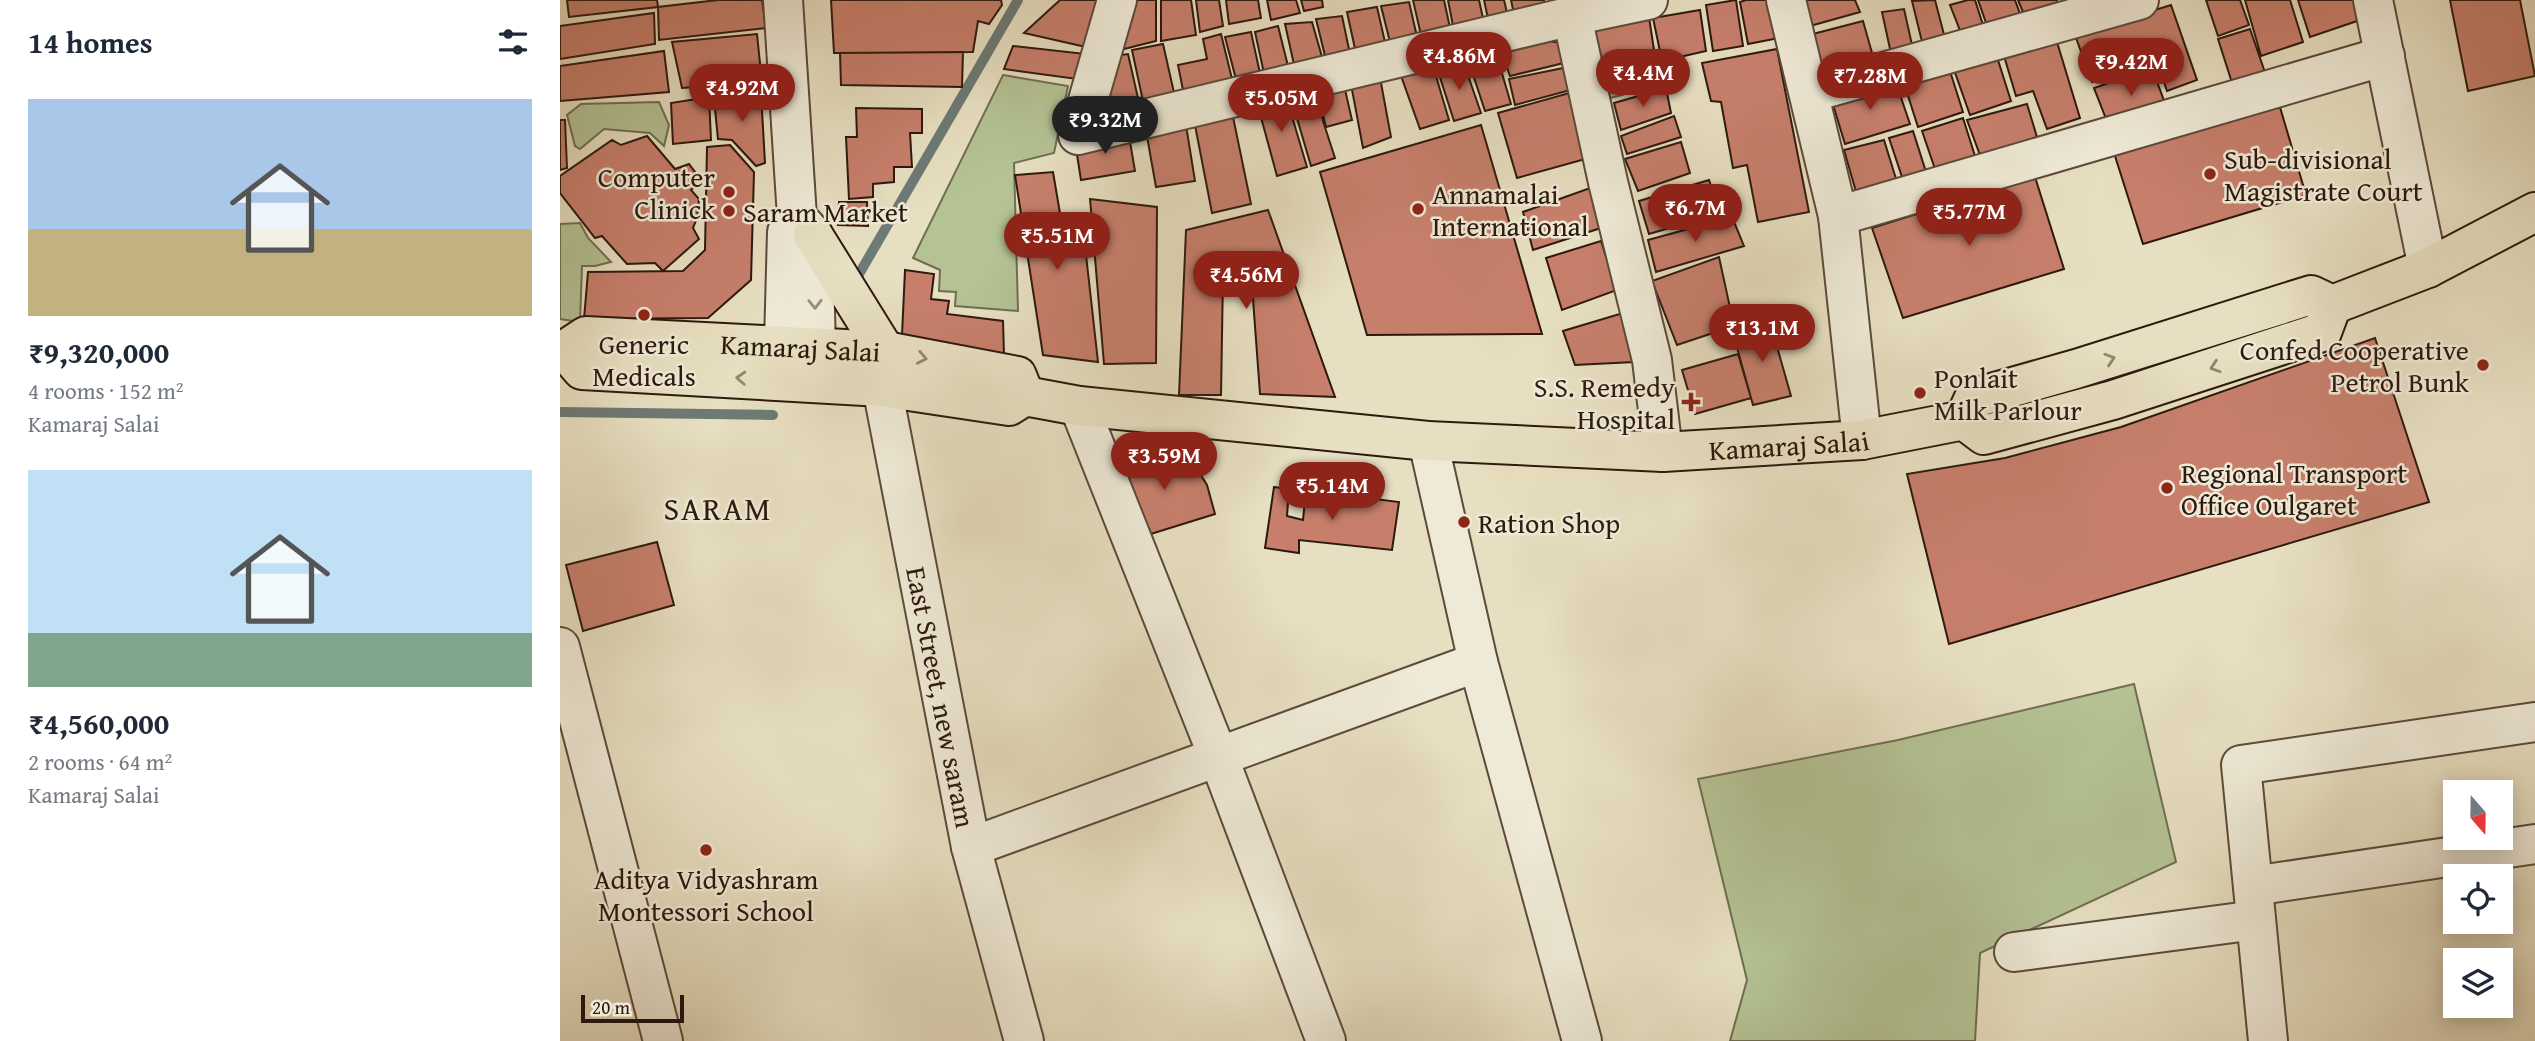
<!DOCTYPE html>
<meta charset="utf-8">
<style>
:root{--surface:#fff;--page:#f6f6f7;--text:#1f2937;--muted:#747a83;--accent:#8f2418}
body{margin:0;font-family:"Gentium Book Plus",serif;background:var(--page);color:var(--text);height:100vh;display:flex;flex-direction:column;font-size:26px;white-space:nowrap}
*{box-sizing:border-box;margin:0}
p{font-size:23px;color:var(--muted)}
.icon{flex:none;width:38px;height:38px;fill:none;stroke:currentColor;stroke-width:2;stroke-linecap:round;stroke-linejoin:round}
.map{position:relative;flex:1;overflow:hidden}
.sheet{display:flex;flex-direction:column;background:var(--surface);width:560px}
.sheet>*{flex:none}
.needle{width:46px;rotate:160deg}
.fabs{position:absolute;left:1883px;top:780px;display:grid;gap:14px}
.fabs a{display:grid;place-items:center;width:70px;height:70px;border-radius:0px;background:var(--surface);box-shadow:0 4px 18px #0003;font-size:35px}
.scale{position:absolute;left:21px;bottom:18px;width:103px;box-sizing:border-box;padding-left:7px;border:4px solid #2d190e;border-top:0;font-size:19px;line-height:24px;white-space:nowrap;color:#2d190e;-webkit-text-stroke:5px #efead7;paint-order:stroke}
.price{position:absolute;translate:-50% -60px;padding:0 16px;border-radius:24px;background:var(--accent);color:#fff;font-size:23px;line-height:46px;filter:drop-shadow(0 2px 4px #0008)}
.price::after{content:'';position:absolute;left:50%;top:42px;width:21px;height:16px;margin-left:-10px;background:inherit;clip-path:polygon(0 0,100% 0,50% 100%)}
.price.current{background:#222;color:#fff}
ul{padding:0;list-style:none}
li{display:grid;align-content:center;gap:14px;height:371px;padding:0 28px}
li span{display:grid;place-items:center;height:217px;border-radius:0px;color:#555}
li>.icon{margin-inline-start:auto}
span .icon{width:126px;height:126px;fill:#fffc;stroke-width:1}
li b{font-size:30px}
h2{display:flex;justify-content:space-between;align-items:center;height:84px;padding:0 28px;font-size:30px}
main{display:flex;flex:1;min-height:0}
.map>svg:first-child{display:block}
.green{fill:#b4c294;stroke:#706e51;stroke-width:2}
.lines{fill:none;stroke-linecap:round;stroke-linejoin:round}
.stream{stroke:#6d7a75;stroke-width:10}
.building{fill:#c77f6c;stroke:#2d190e;stroke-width:2}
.minor-casing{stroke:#5c4a3b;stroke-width:42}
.major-casing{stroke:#2d190e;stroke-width:42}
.minor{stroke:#efead7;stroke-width:38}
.major{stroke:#e7dfc1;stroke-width:38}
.oneway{stroke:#988c7d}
.oneway2{stroke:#938670}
.poi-dot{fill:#8f2418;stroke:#efead7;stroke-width:2.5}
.labels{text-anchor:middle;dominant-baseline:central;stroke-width:5;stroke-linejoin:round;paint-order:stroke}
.poi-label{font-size:28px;fill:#2d190e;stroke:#efead7;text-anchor:start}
.street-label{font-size:28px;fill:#2d190e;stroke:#efead7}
.quarter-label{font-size:32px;letter-spacing:2px;fill:#2d190e;stroke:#efead7}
</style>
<main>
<section class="sheet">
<h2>14 homes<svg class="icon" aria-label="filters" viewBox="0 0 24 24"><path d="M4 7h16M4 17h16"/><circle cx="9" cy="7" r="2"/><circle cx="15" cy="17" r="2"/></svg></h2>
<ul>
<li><span style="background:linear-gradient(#a9c7e8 60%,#c2b280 0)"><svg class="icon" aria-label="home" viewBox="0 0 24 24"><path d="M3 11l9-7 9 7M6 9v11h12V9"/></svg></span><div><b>₹9,320,000</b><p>4 rooms · 152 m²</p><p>Kamaraj Salai</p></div></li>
<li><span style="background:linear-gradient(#bfe0f5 75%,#7fa58c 0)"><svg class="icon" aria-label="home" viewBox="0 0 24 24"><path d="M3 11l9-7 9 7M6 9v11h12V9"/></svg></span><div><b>₹4,560,000</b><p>2 rooms · 64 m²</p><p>Kamaraj Salai</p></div></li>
</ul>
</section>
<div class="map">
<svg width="1975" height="1041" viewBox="0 0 1975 1041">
<rect width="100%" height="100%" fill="#e7dfc1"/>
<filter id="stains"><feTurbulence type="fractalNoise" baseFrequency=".00286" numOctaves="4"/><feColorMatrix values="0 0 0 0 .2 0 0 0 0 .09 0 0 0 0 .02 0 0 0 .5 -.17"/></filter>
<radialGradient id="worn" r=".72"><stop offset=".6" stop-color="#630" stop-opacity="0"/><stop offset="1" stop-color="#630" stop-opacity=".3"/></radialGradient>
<!-- green -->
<path class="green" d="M1093,56L1101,84L1047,99L1037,70Z
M443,75L508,86L494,153L454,163L458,311L395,306L396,292L379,291L380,270L353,258Z
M99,102L109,125L104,146L90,133L44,129L20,149L15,146L7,115L21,104Z
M20,223L28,238L51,262L35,266H22L20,322L0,319V224Z
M1574,684L1616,862L1420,953L1415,1041H1170L1187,980L1138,779L1338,740Z"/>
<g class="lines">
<!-- stream -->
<path class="stream" d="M295,281L458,0
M0,412L213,415"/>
</g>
<!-- building -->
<path class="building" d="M7,0H97L98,7L9,17Z
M158,0H202L206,28L99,40L98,7Z
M271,0H441L442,5L429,24L418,21L413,52L274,53Z
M500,0H538L526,47L464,33Z
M571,0H596V41L552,52Z
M601,0H631L636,35L601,41Z
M636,0H659L663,26L640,32Z
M666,0H698L701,18L669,24Z
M707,0H736L740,13L711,20Z
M741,0H762L763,7L744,11Z
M853,0H884L890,28L861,35Z
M888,0H919L924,23L894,31Z
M924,0H944L948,17L929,23Z
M951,0H984L985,5L954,14Z
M1176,0L1183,46L1153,51L1146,5Z
M1186,0H1213L1219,38L1188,44L1180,2Z
M1242,0H1295L1300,12L1250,26Z
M1375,0L1387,46L1365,54L1352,1Z
M1408,0H1415L1423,25L1401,33L1390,5Z
M1418,0H1455L1463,22L1430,34Z
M1458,0H1497L1499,6L1465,17Z
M1646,0H1680L1689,25L1658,36Z
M1685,0H1730L1743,42L1701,56Z
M1738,0H1798L1803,19L1750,37Z
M1890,0H1960L1975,76L1908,91Z
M849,2L858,41L832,50L821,6Z
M1611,5L1637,80L1607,91L1596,59L1532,82L1515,35Z
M817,7L827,51L797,58L787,12Z
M1344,9L1354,54L1332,58L1322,12Z
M1140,10L1146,51L1102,61L1093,18Z
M94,13L95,44L0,59V26Z
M782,16L791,59L767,64L756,19Z
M1089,17L1094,50L1035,66L1022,30Z
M1303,21L1316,67L1263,82L1249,35Z
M752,22L764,64L735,69L725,24Z
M718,26L729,70L705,78L695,32Z
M1690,29L1708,81L1675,92L1658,39Z
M691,32L701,78L677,83L665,37Z
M197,34L202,83L122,88L112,42Z
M661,34L673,83L624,95L618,65L647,59L643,39Z
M975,39L1002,43L1008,62L950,76L939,45Z
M1497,42L1520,118L1487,129L1473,91L1456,96L1444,56Z
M603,44L615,97L584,106L572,50Z
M453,46L526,54L517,79L444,69Z
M934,46L951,104L925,111L906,53Z
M1217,49L1249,212L1198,222L1187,165L1173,168L1161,102L1151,101L1142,63Z
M104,51L109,92L0,101V66Z
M403,52L402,87L281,85L280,53Z
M568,54L580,107L546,117L536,107L545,57Z
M1437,57L1451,101L1410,115L1393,67Z
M904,64L921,113L894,121L877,68Z
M873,66L889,120L860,129L840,73Z
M1013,66L1018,88L955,105L949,79Z
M1389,68L1403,112L1358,127L1342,77Z
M1592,68L1607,109L1550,129L1534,88Z
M819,72L831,137L803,148L790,79Z
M1335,80L1350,124L1285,144L1271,98Z
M783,81L792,120L766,127L755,83Z
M752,87L775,158L751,166L729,91Z
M1106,88L1111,113L1061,130L1054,103Z
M1020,90L1036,156L957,178L938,113Z
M201,93L205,163L196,166L172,140L158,139L154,99Z
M725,93L747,167L717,176L696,99Z
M149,97L151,140L113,144L111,103Z
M1467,104L1477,137L1420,155L1407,120Z
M1719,104L1746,195L1583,244L1554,153Z
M296,108L362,109V133H350L352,167H334V182L313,184V197L289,199L286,137H297Z
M672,112L691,204L652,213L633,115Z
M1114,116L1121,137L1067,154L1061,136Z
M1403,118L1415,156L1375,169L1362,131Z
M625,119L635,181L596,187L585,125Z
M0,120H5L7,168L0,170Z
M921,125L982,334L807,335L760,172Z
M568,130L575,171L521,180L515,142Z
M1353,131L1366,172L1343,180L1329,138Z
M87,136L115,169L129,164L141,180L131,190L139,199L137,218L133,228L139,239L103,271L95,263L67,264L42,236L35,238L0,193V176L52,140L61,145Z
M1324,140L1337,182L1297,195L1284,150Z
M1121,142L1130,173L1078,191L1065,159Z
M170,145L194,172L191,280L148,318L24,319L28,272L123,271L145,250L147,147Z
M493,172L503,231L523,228L538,362L483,355L455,175Z
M1475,177L1504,269L1343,318L1312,228Z
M1149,180L1160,213L1089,234L1079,201Z
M1033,187L1047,226L973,250L963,212Z
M530,199L597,207L596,363L544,364Z
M279,202H307L308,226L278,225Z
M708,210L775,397L700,394L691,272L663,276L661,395H619L626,230Z
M1172,217L1184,246L1096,272L1088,240Z
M1041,241L1057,290L1002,310L986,258Z
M1159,257L1174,326L1117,345L1092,281Z
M345,270L374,274L371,299L389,301L387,314L443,321L444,355L342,335Z
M1063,313L1074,362L1015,365L1003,331Z
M1210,322L1231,396L1193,405L1173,333Z
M1815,338L1869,502L1389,644L1347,474L1445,458L1561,427Z
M1178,354L1191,398L1135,414L1122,370Z
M568,452L630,458L647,485L655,514L578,538L560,457Z
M714,487L729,489L727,516L743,520L746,490L839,502L832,550L739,540V553L705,548Z
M97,542L114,605L23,631L6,565Z"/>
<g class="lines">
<!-- minor casing -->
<g class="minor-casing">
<g id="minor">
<path d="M223,0L237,217"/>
<path d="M557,0L518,135L1012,16L1088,0"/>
<path d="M1226,0L1278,216L1302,440"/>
<path d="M1813,0L1868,268"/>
<path d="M1012,16L1048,182L1092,360L1103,452"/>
<path d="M1249,93L1579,0"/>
<path d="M1278,216L1825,56"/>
<path d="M243,224L253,235L256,348L254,380"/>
<path id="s1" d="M325,357L322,387L411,847L464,1041"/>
<path d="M223,380L227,232L237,217"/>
<path d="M519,406L658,756L766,1041"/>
<path d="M868,441L918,662L1022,1041"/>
<path d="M0,647L103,1041"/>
<path d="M411,847L918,662"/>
<path d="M1693,886L1975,844"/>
<path d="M1454,952L1696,920"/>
<path d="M1708,1041L1681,765L1975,722"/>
</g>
</g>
<!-- major casing -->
<g class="major-casing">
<g id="major">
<path d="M253,235L325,351"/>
<path id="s2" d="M0,350H5L26,336L325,351L457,376L465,396"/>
<path id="s3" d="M5,350L22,370L322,387L449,406L465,396L519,406L868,441L1103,452L1302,440L1404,420L1424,435L1553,400L1762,332L1772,305"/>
<path d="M1404,420L1414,398L1516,369L1751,295L1772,305L1868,268L1975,212"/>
</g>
</g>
<!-- minor -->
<use href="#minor" class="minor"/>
<!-- major -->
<use href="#major" class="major"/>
</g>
<!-- one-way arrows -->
<defs><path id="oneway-chevron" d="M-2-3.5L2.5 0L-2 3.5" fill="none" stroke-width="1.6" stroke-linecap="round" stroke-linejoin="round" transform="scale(1.75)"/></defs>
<use class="oneway" href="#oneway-chevron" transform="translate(255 304) rotate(89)"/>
<g class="oneway2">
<use href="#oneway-chevron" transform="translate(362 358) rotate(11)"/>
<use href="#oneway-chevron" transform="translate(1550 359) rotate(-18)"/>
<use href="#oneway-chevron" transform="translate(1655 367) rotate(162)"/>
<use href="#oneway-chevron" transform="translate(181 378) rotate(-177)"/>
</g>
<!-- markers -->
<g class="poi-dot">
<circle cx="1650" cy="174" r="7"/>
<circle cx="169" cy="192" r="7"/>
<circle cx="858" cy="209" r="7"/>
<circle cx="169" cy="211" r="7"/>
<circle cx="84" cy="315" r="7"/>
<circle cx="1923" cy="365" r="7"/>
<circle cx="1360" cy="393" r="7"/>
<path d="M1127.5 391.5h7v7h7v7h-7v7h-7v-7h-7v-7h7z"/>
<circle cx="1607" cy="488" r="7"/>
<circle cx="904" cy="522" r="7"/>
<circle cx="146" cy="850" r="7"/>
</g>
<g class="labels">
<!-- poi labels -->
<g class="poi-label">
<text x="1664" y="158">Sub-divisional<tspan x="1664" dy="32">Magistrate Court</tspan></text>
<text x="155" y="176" text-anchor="end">Computer<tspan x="155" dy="32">Clinick</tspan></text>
<text x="872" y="193">Annamalai<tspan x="872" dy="32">International</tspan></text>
<text x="183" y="211">Saram Market</text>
<text x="84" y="343" text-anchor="middle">Generic<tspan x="84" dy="32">Medicals</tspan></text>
<text x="1909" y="349" text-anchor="end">Confed Cooperative<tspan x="1909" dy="32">Petrol Bunk</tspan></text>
<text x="1374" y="377">Ponlait<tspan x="1374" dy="32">Milk Parlour</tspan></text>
<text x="1115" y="386" text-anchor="end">S.S. Remedy<tspan x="1115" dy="32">Hospital</tspan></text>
<text x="1621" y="472">Regional Transport<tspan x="1621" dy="32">Office Oulgaret</tspan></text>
<text x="918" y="522">Ration Shop</text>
<text x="146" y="878" text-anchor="middle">Aditya Vidyashram<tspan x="146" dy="32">Montessori School</tspan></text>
</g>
<!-- street labels -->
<g class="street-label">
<text stroke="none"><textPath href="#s2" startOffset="245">Kamaraj Salai</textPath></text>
<text stroke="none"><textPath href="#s3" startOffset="1241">Kamaraj Salai</textPath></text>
<text stroke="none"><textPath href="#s1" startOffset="346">East Street, new saram</textPath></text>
</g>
<!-- quarter labels -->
<g class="quarter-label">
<text x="158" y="508">SARAM</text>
</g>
</g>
<rect width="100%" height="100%" filter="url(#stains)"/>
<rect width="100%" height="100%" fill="url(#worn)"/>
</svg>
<div class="fabs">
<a><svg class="needle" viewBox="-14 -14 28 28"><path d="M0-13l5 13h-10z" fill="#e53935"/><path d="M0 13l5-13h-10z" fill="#747a83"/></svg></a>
<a><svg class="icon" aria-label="locate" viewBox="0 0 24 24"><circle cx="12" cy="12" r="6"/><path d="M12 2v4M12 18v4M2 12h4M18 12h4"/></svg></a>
<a><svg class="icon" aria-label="layers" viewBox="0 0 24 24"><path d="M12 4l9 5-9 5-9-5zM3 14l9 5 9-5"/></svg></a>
</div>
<div class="scale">20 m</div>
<b class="price" style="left:899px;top:92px">₹4.86M</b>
<b class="price" style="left:1571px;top:98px">₹9.42M</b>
<b class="price" style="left:1083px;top:109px">₹4.4M</b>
<b class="price" style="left:1310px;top:112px">₹7.28M</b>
<b class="price" style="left:182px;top:124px">₹4.92M</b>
<b class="price" style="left:721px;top:134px">₹5.05M</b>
<b class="price current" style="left:545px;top:156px">₹9.32M</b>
<b class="price" style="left:1135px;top:244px">₹6.7M</b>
<b class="price" style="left:1409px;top:248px">₹5.77M</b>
<b class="price" style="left:497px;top:272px">₹5.51M</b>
<b class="price" style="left:686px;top:311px">₹4.56M</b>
<b class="price" style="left:1202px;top:364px">₹13.1M</b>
<b class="price" style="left:604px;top:492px">₹3.59M</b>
<b class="price" style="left:772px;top:522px">₹5.14M</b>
</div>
</main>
